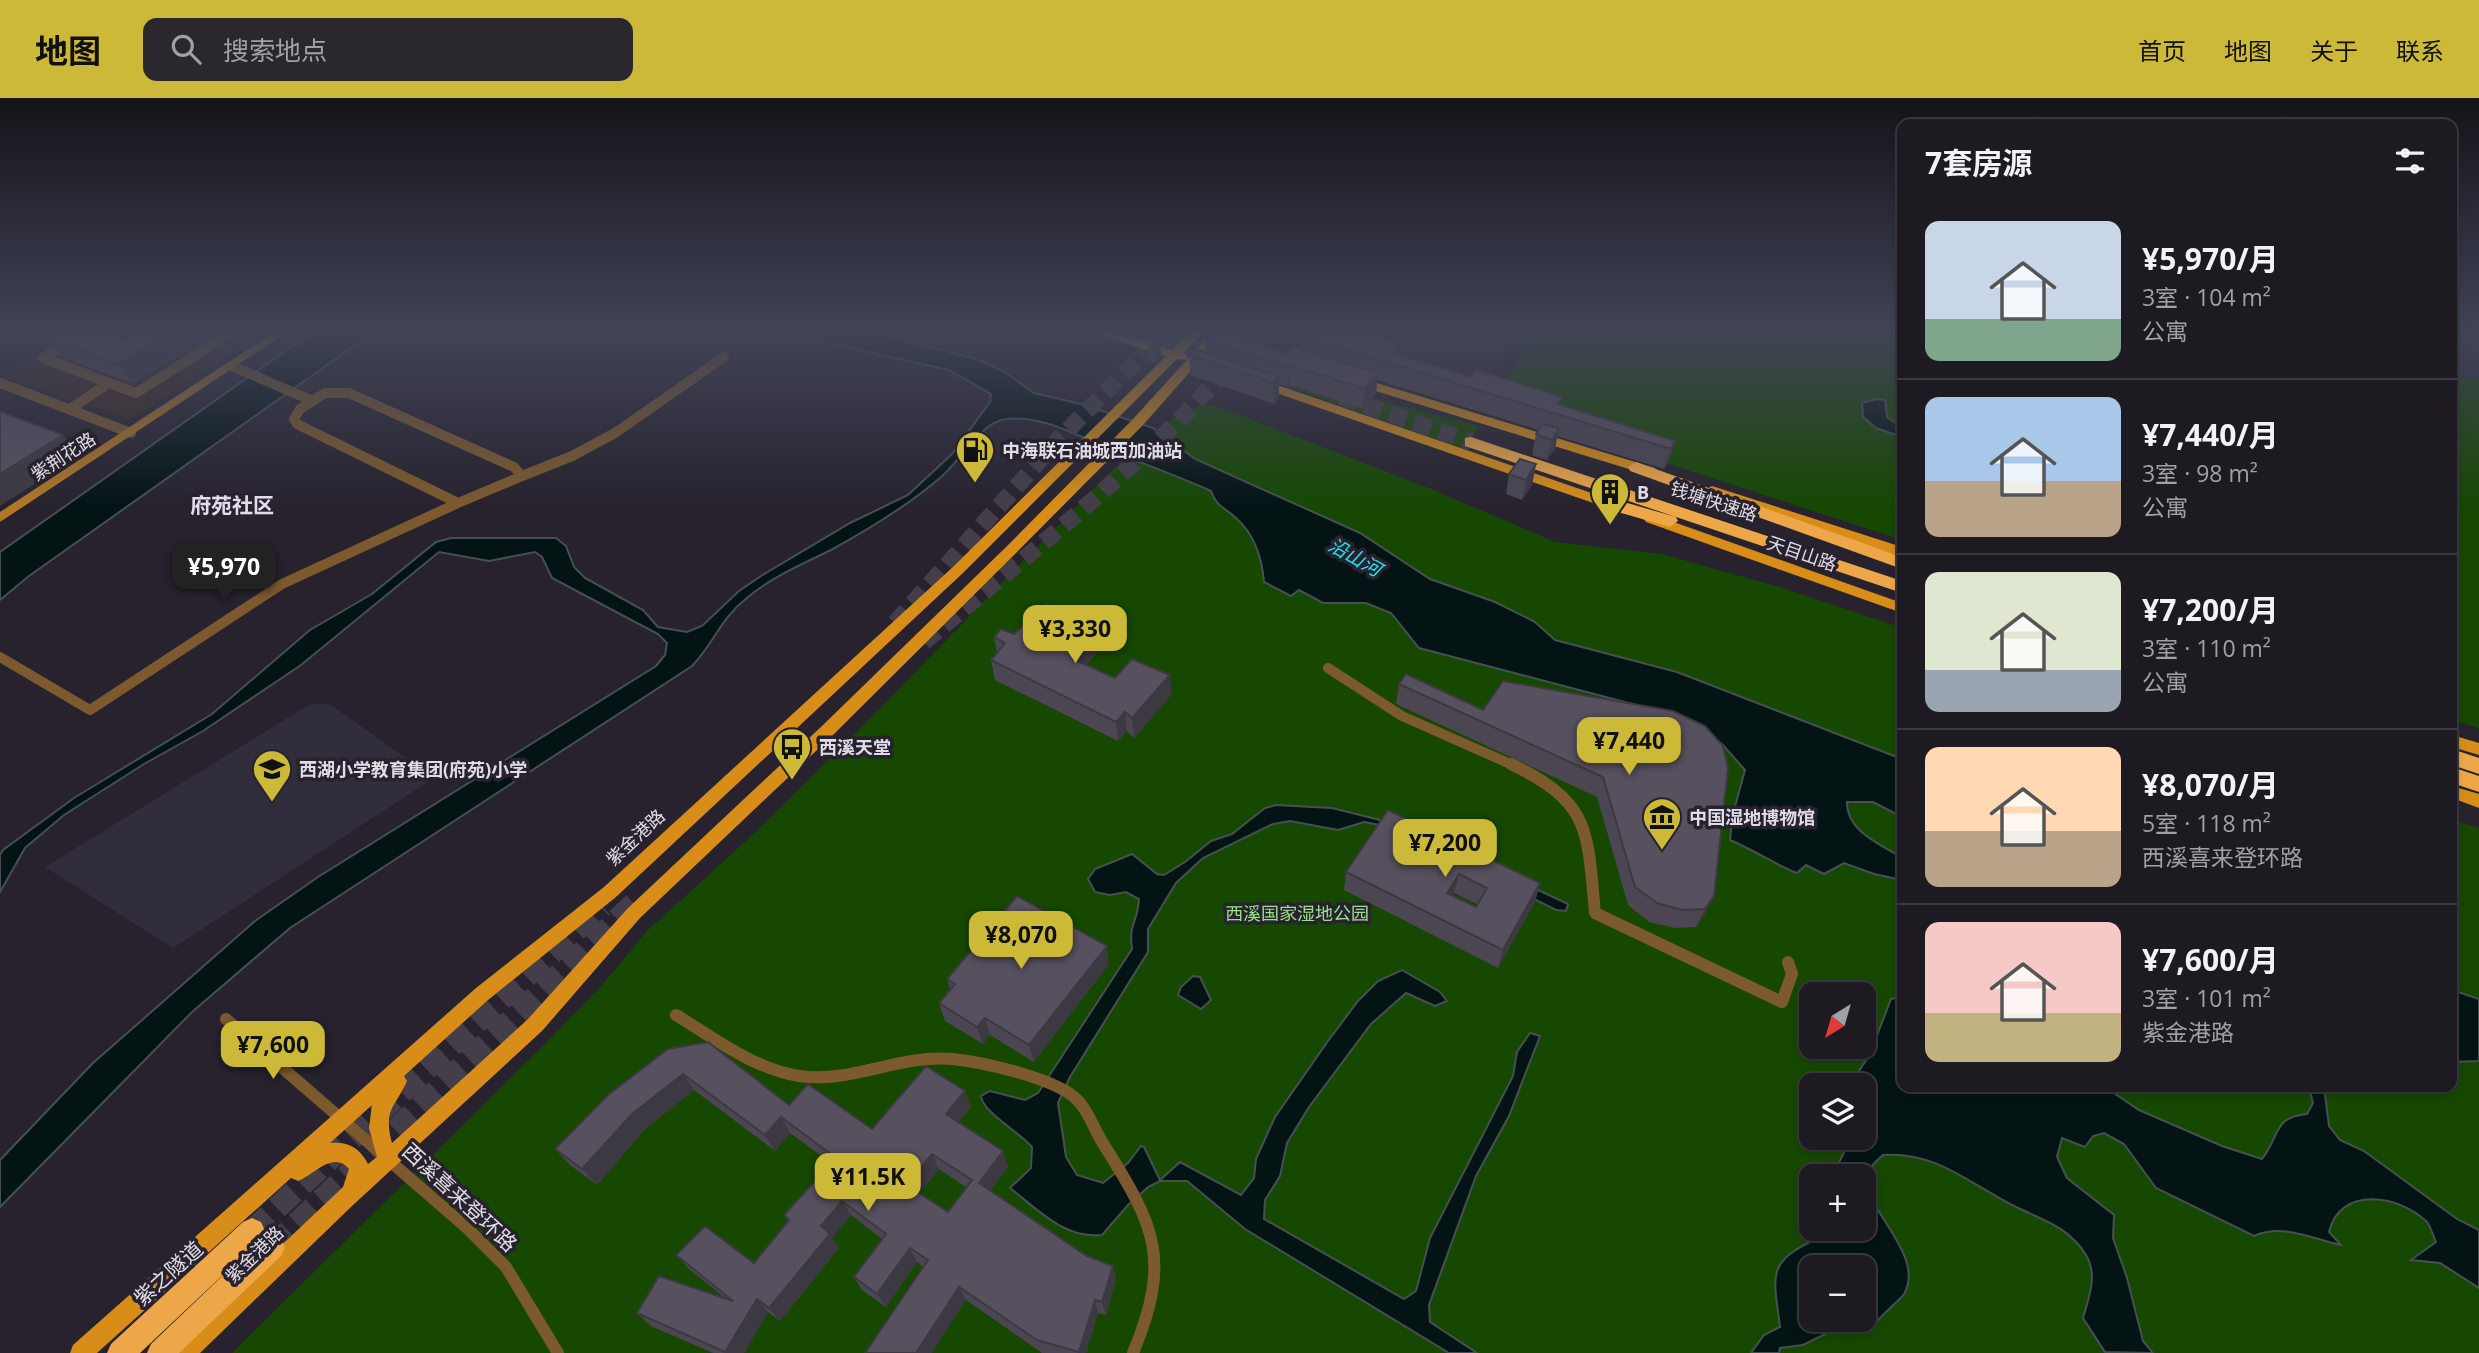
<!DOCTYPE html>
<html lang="zh">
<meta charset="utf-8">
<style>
:root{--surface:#1d1a22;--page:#2a272f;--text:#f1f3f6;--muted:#a0a1a5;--line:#3b3840;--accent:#cdb938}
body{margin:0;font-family:"Open Sans","Noto Sans SC",sans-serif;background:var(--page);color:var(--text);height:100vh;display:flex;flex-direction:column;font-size:26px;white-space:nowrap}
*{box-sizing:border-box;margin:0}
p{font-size:23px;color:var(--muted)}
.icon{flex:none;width:38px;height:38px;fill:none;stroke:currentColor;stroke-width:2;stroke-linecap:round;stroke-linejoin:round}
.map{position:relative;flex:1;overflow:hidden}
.side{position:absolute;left:1897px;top:21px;width:560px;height:973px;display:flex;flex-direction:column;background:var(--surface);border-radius:14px;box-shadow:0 4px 10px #0003,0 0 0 2px var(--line)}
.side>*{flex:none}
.needle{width:46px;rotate:217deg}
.fabs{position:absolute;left:1799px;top:884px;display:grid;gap:14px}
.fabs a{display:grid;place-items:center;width:77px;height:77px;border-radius:14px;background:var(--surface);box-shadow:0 4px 10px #0003,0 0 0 2px var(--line);font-size:35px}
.price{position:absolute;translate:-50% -60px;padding:0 16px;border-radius:14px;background:var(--accent);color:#111;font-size:23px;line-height:46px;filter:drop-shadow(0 2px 4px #0008)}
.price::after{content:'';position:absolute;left:50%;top:42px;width:21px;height:16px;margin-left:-10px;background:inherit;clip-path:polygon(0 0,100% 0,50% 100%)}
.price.current{background:#222;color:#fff}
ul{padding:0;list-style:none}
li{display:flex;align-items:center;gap:21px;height:175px;padding:0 28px}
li+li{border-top:2px solid var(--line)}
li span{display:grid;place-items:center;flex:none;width:196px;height:140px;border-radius:14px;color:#555}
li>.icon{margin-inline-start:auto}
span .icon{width:84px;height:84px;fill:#fffc;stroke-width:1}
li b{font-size:30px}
h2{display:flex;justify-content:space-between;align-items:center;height:84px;padding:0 28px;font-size:30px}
header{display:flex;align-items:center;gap:42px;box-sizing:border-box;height:98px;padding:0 35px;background:var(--accent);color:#111}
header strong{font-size:33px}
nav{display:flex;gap:38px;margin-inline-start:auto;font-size:24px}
.search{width:490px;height:63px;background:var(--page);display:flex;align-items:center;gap:18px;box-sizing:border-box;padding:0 24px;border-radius:14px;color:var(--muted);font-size:26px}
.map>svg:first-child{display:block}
.commercial{fill:#39271f}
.built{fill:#31293b}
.education{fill:#322d3c}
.green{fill:#164802;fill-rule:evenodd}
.water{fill:#041415;stroke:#465053;stroke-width:2;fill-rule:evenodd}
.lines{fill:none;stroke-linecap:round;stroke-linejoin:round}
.highway-tunnel-far1{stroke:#433e49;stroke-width:17;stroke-dasharray:17 9;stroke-linecap:butt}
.highway-tunnel{stroke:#433e49;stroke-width:23;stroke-dasharray:23 11;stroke-linecap:butt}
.street-far1{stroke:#7d5a2d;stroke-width:10}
.street{stroke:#7d5a2d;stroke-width:12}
.secondary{fill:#b07727;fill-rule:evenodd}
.primary{fill:#d78d18;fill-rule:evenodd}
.highway{fill:#eea748;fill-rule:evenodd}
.wall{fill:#4b4652;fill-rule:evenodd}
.shaded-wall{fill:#3d3942}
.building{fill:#57515f;stroke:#3d3942;stroke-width:2;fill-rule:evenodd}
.labels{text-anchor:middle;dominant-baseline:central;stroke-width:7;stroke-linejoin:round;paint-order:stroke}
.poi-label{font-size:18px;font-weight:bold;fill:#e0dce5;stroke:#27222e;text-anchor:start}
.street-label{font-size:18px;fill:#e0dce5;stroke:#27222e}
.park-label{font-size:18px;fill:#99e186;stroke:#27222e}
.water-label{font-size:19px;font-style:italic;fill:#1de7f4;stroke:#27222e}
.quarter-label{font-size:21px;font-weight:bold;fill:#e2dbec;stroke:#27222e}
.near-street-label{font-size:21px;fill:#e0dce5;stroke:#27222e}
</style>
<header>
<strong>地图</strong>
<div class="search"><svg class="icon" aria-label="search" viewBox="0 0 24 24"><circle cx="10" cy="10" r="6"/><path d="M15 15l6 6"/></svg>搜索地点</div>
<nav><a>首页</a><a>地图</a><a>关于</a><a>联系</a></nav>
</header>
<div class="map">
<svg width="2479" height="1255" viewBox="0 0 2479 1255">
<rect width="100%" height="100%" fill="#27222e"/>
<!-- commercial -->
<path class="commercial" d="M80,233H267L129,322L3,279Z"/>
<!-- built -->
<path class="built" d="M1331,233H1513L1485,290Z
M2452,233H2479V280L2452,274Z"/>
<!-- education -->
<path class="education" d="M321,605L331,607L434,680L173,850L45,769L307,608Z"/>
<!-- green -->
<path class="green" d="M1533,233H1902V442L1491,308Z
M1255,277L1363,298L1479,328L1464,351Z
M2452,277L2479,282V630L2452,622Z
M1202,306L1216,308L1429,390L1555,444L1662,456L1786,491L1902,530V989H2452V722L2479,730V1255H232L545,946L602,887L648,832L746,743L854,637L1104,380L1167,324ZM1811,896H1864V948H1811ZM1811,987H1864V1040H1811ZM1811,1078H1864V1130H1811ZM1811,1169H1864V1222H1811Z"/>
<!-- water -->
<path class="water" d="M314,233H375L29,478L0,502V454Z
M774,233H869L976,261L1003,273L1034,295L1081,306L1153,330L1195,361L1360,435L1430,481L1495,504L1535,524L1555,542L1677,574L1902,661V719L1873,704H1847C1846,733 1880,746 1902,760V782L1874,776L1844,765L1824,776L1806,767L1797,775C1774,766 1754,752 1730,742L1733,716L1745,672L1722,646L1707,635L1659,613L1419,550L1391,515L1366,505H1323L1299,492L1291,498L1264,484C1262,460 1254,436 1236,420C1224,409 1216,408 1211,393C1182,380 1152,369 1122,357C1087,343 1047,317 1007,321C979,324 962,362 941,379C909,407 869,431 831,452C803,466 773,478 748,499C720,521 714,545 692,568L290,830L192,914L0,1109V1062L93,965L255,823L318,779L656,568L665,557L667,545L658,536L552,480L542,459L535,454L489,463L439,454L301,567L203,633L144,666L64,717L25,750L0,794V757L3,752L74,700L212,616L310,532L372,496L436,444L451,440H556L566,448L574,469L585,480L643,512L658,529L687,534L702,528L739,493L761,478L850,425L908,397L952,356L990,304L991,296L949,272Z
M1876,301L1885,302L1887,319L1902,330V339L1876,330L1863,319L1862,305Z
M1276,707L1332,710L1400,727L1568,806L1566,813L1556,812L1390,729L1364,724L1338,732L1290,723L1273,726L1203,760L1176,785L1148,831V854L1070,979L1058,1005L1066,1059L1077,1077L1103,1085L1128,1065L1141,1048L1144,1049L1160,1082L1180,1064L1241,1097L1254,1080L1256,1061L1275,1019L1328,943L1358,903L1378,883L1402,872L1440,894L1447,903L1435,908L1406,895L1371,926L1309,1009L1287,1045L1280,1078L1265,1102L1264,1121L1404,1201L1416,1193L1430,1140L1513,978L1517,954L1530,935L1540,938L1509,1018L1476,1078L1429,1207L1430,1224L1477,1255H1449L1245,1131L1187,1083H1160L1148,1089L1128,1107L1102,1137C1065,1141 1038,1112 1010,1090L1031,1070L1032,1049C1021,1035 983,1015 981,998L990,993L1025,1002L1038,995L1132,851C1128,826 1138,824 1139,801L1126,794L1110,797L1095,794L1088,781L1095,771L1132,756L1157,776L1164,777L1185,764L1211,743L1232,736L1265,710Z
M1193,878L1200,879L1211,902L1201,911L1178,897L1181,889Z
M2452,892L2479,901V963L2452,964Z
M1902,899V989H2105L2139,1012L2222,1048L2262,1061C2280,1038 2273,1019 2307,1016L2313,1005L2309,989H2324L2329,1028L2340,1042L2364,1053L2457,1121L2479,1132V1190L2440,1165L2411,1162L2436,1144C2433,1138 2431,1129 2427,1124C2400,1097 2340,1087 2329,1134L2341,1147C2312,1141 2283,1125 2254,1138L2156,1090L2124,1046L2104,1035L2093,1038L2085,1049L2062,1040L2057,1059L2067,1080L2114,1117L2113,1140L2127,1180L2143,1243L2153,1255L2105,1254L2083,1220C2089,1199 2098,1177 2086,1157C2069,1129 2043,1122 2016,1109C1971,1087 1937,1053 1883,1057C1879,1061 1871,1067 1869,1073C1853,1103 1928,1155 1904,1196C1900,1202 1882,1216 1874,1227L1829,1234L1803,1247L1780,1250L1779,1255H1751L1764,1237L1780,1229C1774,1178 1765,1165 1816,1141L1820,1131L1864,1130V1078H1834C1836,1064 1848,1055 1847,1040H1864V987H1859L1862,982L1859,973L1869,958L1891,901ZM1811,1169H1864V1222H1811Z"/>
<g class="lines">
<!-- highway-tunnel-far1 -->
<path class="highway-tunnel-far1" d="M1133,233L1219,259
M1341,299L1471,344
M895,525L1057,343L1166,233
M924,544C1040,446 1164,352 1259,233"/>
<!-- highway-tunnel -->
<path class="highway-tunnel" d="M252,1133L602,808
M272,1149L637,803"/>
<!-- street-far1 -->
<path class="street-far1" d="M88,233L43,260L136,295L234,233
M127,233L154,243L170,233
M232,268L313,303
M0,285L131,335
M325,295H349L514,369L522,378L458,405L297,326L294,321L300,311Z
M70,311L109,285
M522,378L572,358L615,335L724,259
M0,559L90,612L282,486L458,405
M1328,570L1402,618L1515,668"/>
<!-- street -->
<path class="street" d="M1511,666C1592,705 1587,733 1595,815L1782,904L1792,876L1788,864
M676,917C714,940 754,971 799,978C851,986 900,956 952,961C983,964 1048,979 1073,998C1088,1010 1094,1032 1104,1047C1155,1128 1172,1161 1133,1255
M226,921L467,1130L506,1169L558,1255"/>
<!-- secondary -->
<path class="secondary" d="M276,233H289L0,424V414Z"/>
<!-- primary -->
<path class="primary" d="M1087,233H1107L1172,252L1191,233H1204L1183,255L1187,256V262L1177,261L964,474L616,799L488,902L404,978L407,983C395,1010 383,1011 392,1045L528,921L628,810L823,627L1004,451L1134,320L1213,233H1226L1144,326L1014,457L835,635L640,820L542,933L352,1108L200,1255H173L176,1247L343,1089L349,1071C333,1052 314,1077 298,1083L291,1080L97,1255H70L73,1247L476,890L604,789L954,468L1166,258ZM372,1007L369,1030L377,1059L368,1066C360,1050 348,1043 330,1045Z
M1357,279L1655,370L1657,373L1650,377L1645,376L1353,286V280Z
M1260,281L1635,410L1637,413L1635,416H1625L1256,288V282Z
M1712,388L1902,449V459L1707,395L1705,392Z
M1651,416L1902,505V515L1646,424L1644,421L1646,418Z
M2452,637L2479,645V657L2452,649Z
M2452,688L2479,696V710L2452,700Z"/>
<!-- highway -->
<path class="highway" d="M1471,339L1902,483V495L1465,348V340Z
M1636,364L1902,459V471L1630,373L1628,369Z
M1617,402L1676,419L1678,423L1670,429L1611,412L1609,408Z
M2452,651L2479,660V676L2452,667Z
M2452,669L2479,678V694L2452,685Z
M252,1120L261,1124L265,1133L261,1142L272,1136L281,1140L285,1149L281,1158L179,1255H147L151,1246L258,1144L140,1255H107L111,1246L243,1124Z"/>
</g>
<!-- wall -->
<path class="wall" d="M139,233H218L133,286L60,258L44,238L125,242Z
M1164,233H1179V241L1171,249L1164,247Z
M1265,233H1285L1280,239L1265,235Z
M1302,238L1401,246L1400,256L1675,343L1669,363L1664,371L1557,338L1555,351L1547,362L1532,357L1536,336L1539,332L1377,282L1376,295L1363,311L1290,287L1288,289L1279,286V300L1274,306L1190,277V257L1205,254V241L1287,255L1301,252Z
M1160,239L1161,259L1155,265L1149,263L1148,243Z
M1536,366L1532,387L1522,402L1506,396L1509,376Z
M1014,536L1100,551L1086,567L1115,580L1170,577L1171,597L1134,640L1127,633L1118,643L995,582L991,562L997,554L994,539Z
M1399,586L1483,612L1705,628V816L1696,829L1675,830L1649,824L1628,807L1597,699L1396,606Z
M1388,712L1540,785L1535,804L1498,870L1344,792L1346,774ZM1454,795L1477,806L1476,809L1453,798Z
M1109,866L1034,964L990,937L983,946L945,923L939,905L950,892L947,881Z
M668,951L789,1007L872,1031L971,1009L958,1024L1003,1053L1008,1069L990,1093L1087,1158L1113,1168L1116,1182L1106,1217L1098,1215L1086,1255H1042L966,1202L917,1164L886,1209L862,1192L854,1179L882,1141L851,1117L832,1140L839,1150L780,1223L768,1214L744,1255H713L651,1228L637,1215L725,1200L689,1171L676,1157L754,1165L788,1123L784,1117L831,1065L790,1035L775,1053L694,992L645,1031L597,1087L570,1067L555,1051ZM939,1071L967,1090L948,1114L920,1095Z"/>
<!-- shaded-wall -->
<path class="shaded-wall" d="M0,233H11L0,240Z
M172,233H218L133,286L118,266Z
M1171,233H1179V241L1171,249Z
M1160,239L1161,259L1155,265L1154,245Z
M1401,246L1399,266L1394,255Z
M1290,267V287L1288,289L1289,269Z
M1378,275L1376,295L1363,311L1365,291Z
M1279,279V300L1274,306V285Z
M1559,330L1555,351L1547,362L1552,342Z
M63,337L80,357L0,408V376Z
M1675,343L1669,363L1664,371L1671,351Z
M1536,366L1532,387L1522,402L1526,382Z
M1097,531L1100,551L1076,580L1073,561Z
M1170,577L1171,597L1134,640L1132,620Z
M1125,614L1127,633L1118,643L1116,624Z
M1459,776L1454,795L1443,814L1447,795Z
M1540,785L1535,804L1498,870L1503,852Z
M1714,798L1705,816L1696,829L1705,811Z
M1107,848L1109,866L1034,964L1029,947Z
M985,920L990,937L983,946L977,929Z
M683,976L694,992L645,1031L597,1087L582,1071L632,1016Z
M965,993L971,1009L952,1032L946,1016Z
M781,1019L790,1035L775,1053L765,1037Z
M1003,1053L1008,1069L985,1100L979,1085Z
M932,1056L939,1071L914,1102L907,1087Z
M842,1103L851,1117L832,1140L839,1150L780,1223L769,1210L821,1128Z
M910,1150L917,1164L886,1209L877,1196Z
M1113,1168L1116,1182L1106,1217L1102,1204Z
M959,1189L966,1202L932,1255H916Z
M757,1201L768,1214L744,1255H727L725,1254Z
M1095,1202L1098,1215L1086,1255H1079Z"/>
<!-- building -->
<path class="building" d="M53,233H100L125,242L139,233H172L118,266L44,238Z
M1211,233H1218L1287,255L1293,249L1378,275L1365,291L1290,267L1289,269L1205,241Z
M1306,233H1358L1401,246L1394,255L1471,279L1476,272L1541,292L1563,299L1558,306L1675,343L1671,351L1302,238Z
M1154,237L1160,239L1154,245L1148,243Z
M1195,251L1279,279L1274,285L1190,257Z
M0,314L63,337L0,376Z
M1543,326L1559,330L1552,342L1536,336Z
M1520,361L1536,366L1526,382L1509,376Z
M1046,506L1097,531L1073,561L1115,580L1132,561L1170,577L1132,620L1125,614L1116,624L991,562L1005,545L994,539L1001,531L1014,536Z
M1406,576L1483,612L1503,583L1673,613L1705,628L1723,648L1728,670L1714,798L1705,811L1683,812L1657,805L1635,789L1603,679L1399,586Z
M1388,712L1540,785L1503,852L1346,774ZM1459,776L1487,790L1476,809L1447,795Z
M1017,798L1107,848L1029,947L985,920L977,929L939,905L955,886L947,881Z
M708,944L789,1007L808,986L872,1031L926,968L965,993L946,1016L1003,1053L979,1085L1087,1158L1113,1168L1102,1204L1095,1202L1079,1254L1037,1242L959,1189L916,1255H865L928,1162L910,1150L877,1196L854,1179L886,1136L842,1103L821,1128L830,1136L769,1210L757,1201L725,1254L637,1215L659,1178L733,1203L676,1157L705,1128L754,1165L789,1122L784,1117L836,1060L781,1019L765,1037L683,976L632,1016L582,1071L555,1051L609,996L668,951ZM932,1056L972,1082L948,1114L907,1087Z"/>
<!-- sky -->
<linearGradient id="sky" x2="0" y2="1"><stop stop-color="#151319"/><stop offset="0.57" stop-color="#414457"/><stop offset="1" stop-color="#414457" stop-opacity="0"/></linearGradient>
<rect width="2479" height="409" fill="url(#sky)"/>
<!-- icons -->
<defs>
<g id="fuel-pin" transform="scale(2.0125)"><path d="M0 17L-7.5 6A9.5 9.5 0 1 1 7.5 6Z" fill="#cdb938" stroke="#27222e"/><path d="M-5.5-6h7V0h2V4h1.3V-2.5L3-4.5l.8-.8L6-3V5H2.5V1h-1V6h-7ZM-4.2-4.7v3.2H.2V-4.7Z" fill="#111"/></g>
<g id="building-pin" transform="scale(2.0125)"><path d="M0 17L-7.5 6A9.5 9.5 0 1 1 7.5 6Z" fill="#cdb938" stroke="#27222e"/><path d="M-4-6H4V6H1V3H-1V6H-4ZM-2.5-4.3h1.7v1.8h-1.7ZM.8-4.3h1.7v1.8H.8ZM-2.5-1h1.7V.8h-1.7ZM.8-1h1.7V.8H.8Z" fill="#111"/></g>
<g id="bus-pin" transform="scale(2.0125)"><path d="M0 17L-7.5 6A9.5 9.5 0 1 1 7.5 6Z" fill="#cdb938" stroke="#27222e"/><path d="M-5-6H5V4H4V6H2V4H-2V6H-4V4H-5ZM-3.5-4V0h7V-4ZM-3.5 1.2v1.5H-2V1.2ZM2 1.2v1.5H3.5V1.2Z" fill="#111"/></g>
<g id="school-pin" transform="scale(2.0125)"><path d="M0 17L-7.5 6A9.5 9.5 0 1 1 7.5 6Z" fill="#cdb938" stroke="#27222e"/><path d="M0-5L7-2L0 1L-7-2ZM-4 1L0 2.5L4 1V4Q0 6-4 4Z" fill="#111"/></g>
<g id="museum-pin" transform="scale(2.0125)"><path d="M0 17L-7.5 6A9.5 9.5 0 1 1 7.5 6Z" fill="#cdb938" stroke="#27222e"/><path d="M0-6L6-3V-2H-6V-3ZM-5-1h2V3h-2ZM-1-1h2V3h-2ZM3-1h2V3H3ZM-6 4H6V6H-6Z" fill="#111"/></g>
</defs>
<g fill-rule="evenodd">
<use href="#fuel-pin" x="975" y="352"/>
<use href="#building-pin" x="1610" y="394"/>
<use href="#bus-pin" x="792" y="649"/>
<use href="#school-pin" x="272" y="671"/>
<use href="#museum-pin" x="1662" y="719"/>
</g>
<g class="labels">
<!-- poi labels -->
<g class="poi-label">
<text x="1002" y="352">中海联石油城西加油站</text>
<text x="1637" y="394">B</text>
<text x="819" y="649">西溪天堂</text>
<text x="299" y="671">西湖小学教育集团(府苑)小学</text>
<text x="1689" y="719">中国湿地博物馆</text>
</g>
<!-- street labels -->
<g class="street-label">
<text transform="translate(63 358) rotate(-33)">紫荆花路</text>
<text transform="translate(1714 403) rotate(18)">钱塘快速路</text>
<text transform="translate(1802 455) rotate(19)">天目山路</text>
<text transform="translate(635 739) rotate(-43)">紫金港路</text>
<text transform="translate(254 1156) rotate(-44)">紫金港路</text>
</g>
<!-- park labels -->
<g class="park-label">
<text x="1297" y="815">西溪国家湿地公园</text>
</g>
<!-- water labels -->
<g class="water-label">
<text transform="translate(1355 459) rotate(29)">沿山河</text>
</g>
<!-- quarter labels -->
<g class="quarter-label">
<text x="232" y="407">府苑社区</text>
</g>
<!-- near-street labels -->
<g class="near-street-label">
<text transform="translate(460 1099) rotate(43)">西溪喜来登环路</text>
<text transform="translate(168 1175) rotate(-42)">紫之隧道</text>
</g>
</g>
</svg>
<div class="fabs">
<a><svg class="needle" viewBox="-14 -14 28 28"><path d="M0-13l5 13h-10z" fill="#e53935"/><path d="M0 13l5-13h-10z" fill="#a0a1a5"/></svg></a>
<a><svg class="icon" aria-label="layers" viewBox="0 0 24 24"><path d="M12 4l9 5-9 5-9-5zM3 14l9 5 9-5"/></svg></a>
<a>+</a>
<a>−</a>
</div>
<b class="price current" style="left:224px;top:505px">¥5,970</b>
<b class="price" style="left:1075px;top:567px">¥3,330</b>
<b class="price" style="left:1629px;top:679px">¥7,440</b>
<b class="price" style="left:1445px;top:781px">¥7,200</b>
<b class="price" style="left:1021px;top:873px">¥8,070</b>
<b class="price" style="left:273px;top:983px">¥7,600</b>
<b class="price" style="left:868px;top:1115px">¥11.5K</b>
<section class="side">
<h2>7套房源<svg class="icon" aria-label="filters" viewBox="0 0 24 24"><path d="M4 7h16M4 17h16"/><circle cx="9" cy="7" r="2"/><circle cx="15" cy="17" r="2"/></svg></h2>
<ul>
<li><span style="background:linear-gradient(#c9d6e8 70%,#7fa58c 0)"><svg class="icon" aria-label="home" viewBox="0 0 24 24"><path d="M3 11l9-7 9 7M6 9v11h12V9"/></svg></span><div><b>¥5,970/月</b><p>3室 · 104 m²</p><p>公寓</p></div></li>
<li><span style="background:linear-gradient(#a9c7e8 60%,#b9a48a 0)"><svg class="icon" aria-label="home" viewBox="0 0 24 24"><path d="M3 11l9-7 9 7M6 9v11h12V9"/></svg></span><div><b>¥7,440/月</b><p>3室 · 98 m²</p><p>公寓</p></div></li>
<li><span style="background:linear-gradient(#dfe7d0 70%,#9aa5b1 0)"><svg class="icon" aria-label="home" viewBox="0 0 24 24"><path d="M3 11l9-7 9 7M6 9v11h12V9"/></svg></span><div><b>¥7,200/月</b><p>3室 · 110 m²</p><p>公寓</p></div></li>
<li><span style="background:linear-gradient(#ffd9b3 60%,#b9a48a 0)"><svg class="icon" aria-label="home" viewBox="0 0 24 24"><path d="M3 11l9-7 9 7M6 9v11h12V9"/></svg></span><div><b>¥8,070/月</b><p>5室 · 118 m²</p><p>西溪喜来登环路</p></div></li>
<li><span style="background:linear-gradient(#f6c9c9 65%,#c2b280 0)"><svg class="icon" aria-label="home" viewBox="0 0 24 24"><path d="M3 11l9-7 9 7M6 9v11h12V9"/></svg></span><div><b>¥7,600/月</b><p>3室 · 101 m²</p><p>紫金港路</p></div></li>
</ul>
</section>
</div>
